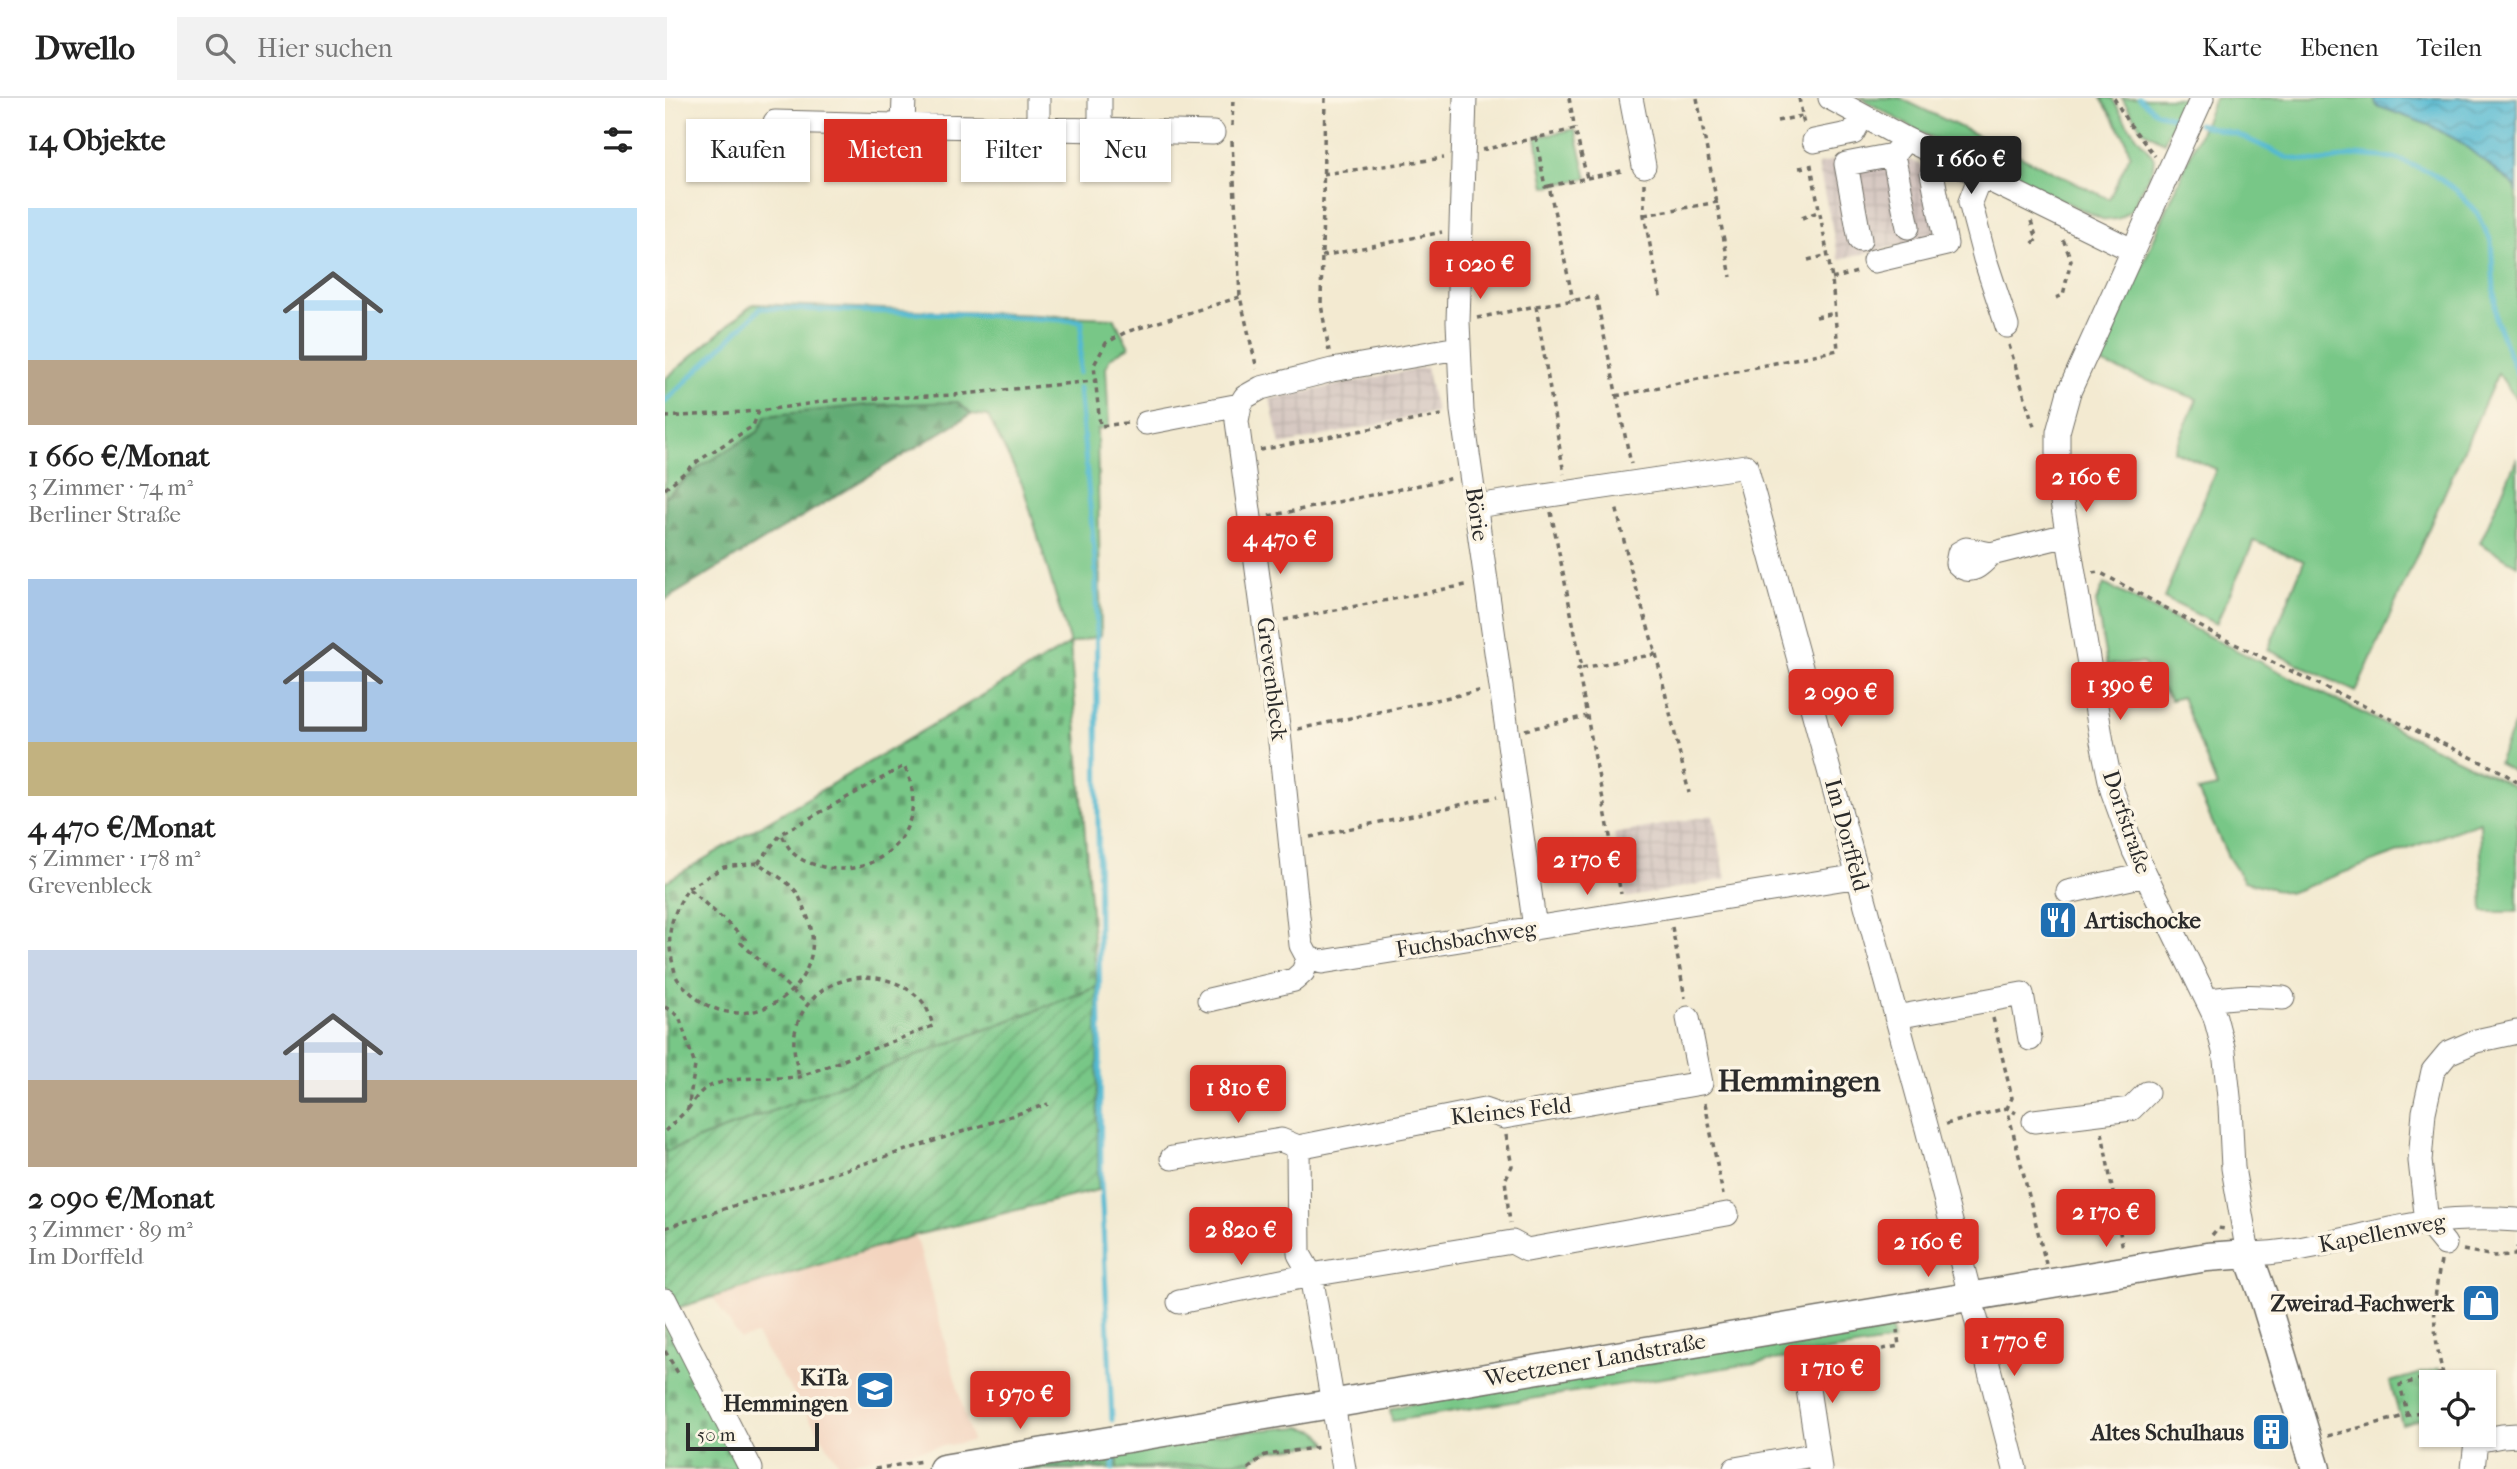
<!DOCTYPE html>
<html lang="de">
<meta charset="utf-8">
<style>
:root{--surface:#fff;--page:#f2f2f2;--text:#222;--muted:#767676;--line:#e0e0e0;--accent:#d93025}
body{margin:0;font-family:"IM FELL French Canon",serif;background:var(--page);color:var(--text);height:100vh;display:flex;flex-direction:column;font-size:26px;white-space:nowrap}
*{box-sizing:border-box;margin:0}
p{font-size:23px;color:var(--muted)}
.icon{flex:none;width:38px;height:38px;fill:none;stroke:currentColor;stroke-width:2;stroke-linecap:round;stroke-linejoin:round}
.map{position:relative;flex:1;overflow:hidden}
.panel{display:flex;flex-direction:column;background:var(--surface);width:665px}
.panel>*{flex:none}
.top-card{position:absolute;left:21px;top:21px;width:665px;height:63px;display:flex;gap:14px}
.buttons{position:absolute;left:1754px;top:1272px;display:grid;gap:14px}
.buttons a{display:grid;place-items:center;width:77px;height:77px;border-radius:0px;background:var(--surface);box-shadow:0 2px 5px #0004;font-size:35px}
.scale{position:absolute;left:21px;bottom:18px;width:133px;box-sizing:border-box;padding-left:7px;border:4px solid #2b2b2b;border-top:0;font-size:19px;line-height:24px;white-space:nowrap;color:#2b2b2b;-webkit-text-stroke:5px #fcf5e5;paint-order:stroke}
.price{position:absolute;translate:-50% -60px;padding:0 16px;border-radius:7px;background:var(--accent);color:#fff;font-size:23px;line-height:46px;filter:drop-shadow(0 2px 4px #0008)}
.price::after{content:'';position:absolute;left:50%;top:42px;width:21px;height:16px;margin-left:-10px;background:inherit;clip-path:polygon(0 0,100% 0,50% 100%)}
.price.current{background:#222;color:#fff}
ul{padding:0;list-style:none}
li{display:grid;align-content:center;gap:14px;height:371px;padding:0 28px}
li span{display:grid;place-items:center;height:217px;border-radius:0px;color:#555}
li>.icon{margin-inline-start:auto}
span .icon{width:126px;height:126px;fill:#fffc;stroke-width:1}
li b{font-size:30px}
h2{display:flex;justify-content:space-between;align-items:center;height:84px;padding:0 28px;font-size:30px}
.chip{padding:0 24px;border-radius:0px;background:var(--surface);box-shadow:0 2px 5px #0004;font-size:24px;line-height:63px}
.chip.current{background:var(--accent);color:#fff}
header{display:flex;align-items:center;gap:42px;box-sizing:border-box;height:98px;padding:0 35px;background:var(--surface);border-bottom:2px solid var(--line)}
header strong{font-size:33px}
nav{display:flex;gap:38px;margin-inline-start:auto;font-size:24px}
.search{width:490px;height:63px;background:var(--page);display:flex;align-items:center;gap:18px;box-sizing:border-box;padding:0 24px;border-radius:0px;color:var(--muted);font-size:26px}
main{display:flex;flex:1;min-height:0}
.map>svg:first-child{display:block}
.built{fill:#f3d4bf}
.industrial{fill:url(#industrial-grid)}
.grass{fill:#78c787;stroke:#527959;stroke-width:2}
.forest{fill:url(#forest-firs);stroke:#466c50;stroke-width:2}
.cemetery{fill:url(#cemetery-stones);stroke:#527959;stroke-width:2}
.park{fill:url(#park-tufts);stroke:#527959;stroke-width:2}
.garden{fill:url(#garden-furrows);stroke:#527959;stroke-width:2}
.water{fill:url(#water-waves);stroke:#3f727e;stroke-width:2}
.lines{fill:none;stroke-linecap:round;stroke-linejoin:round}
.stream{stroke:#53b9d2;stroke-width:5}
.minor-casing{stroke:#716e65;stroke-width:25}
.major-casing{stroke:#716e65;stroke-width:31}
.path{stroke:#716e65;stroke-width:3.5;stroke-dasharray:5 5;stroke-linecap:butt}
.minor{stroke:#fff;stroke-width:23}
.major{stroke:#fff;stroke-width:28}
.labels{text-anchor:middle;dominant-baseline:central;stroke-width:7;stroke-linejoin:round;paint-order:stroke}
.street-label{font-size:23px;fill:#2b2b2b;stroke:#fcf5e5}
.poi-label{font-size:23px;font-weight:bold;fill:#2b2b2b;stroke:#fcf5e5;text-anchor:end}
.district-label{font-size:30px;font-weight:bold;fill:#2b2b2b;stroke:#fcf5e5}
</style>
<header>
<strong>Dwello</strong>
<div class="search"><svg class="icon" aria-label="search" viewBox="0 0 24 24"><circle cx="10" cy="10" r="6"/><path d="M15 15l6 6"/></svg>Hier suchen</div>
<nav><a>Karte</a><a>Ebenen</a><a>Teilen</a></nav>
</header>
<main>
<section class="panel">
<h2>14 Objekte<svg class="icon" aria-label="filters" viewBox="0 0 24 24"><path d="M4 7h16M4 17h16"/><circle cx="9" cy="7" r="2"/><circle cx="15" cy="17" r="2"/></svg></h2>
<ul>
<li><span style="background:linear-gradient(#bfe0f5 70%,#b9a48a 0)"><svg class="icon" aria-label="home" viewBox="0 0 24 24"><path d="M3 11l9-7 9 7M6 9v11h12V9"/></svg></span><div><b>1 660 €/Monat</b><p>3 Zimmer · 74 m²</p><p>Berliner Straße</p></div></li>
<li><span style="background:linear-gradient(#a9c7e8 75%,#c2b280 0)"><svg class="icon" aria-label="home" viewBox="0 0 24 24"><path d="M3 11l9-7 9 7M6 9v11h12V9"/></svg></span><div><b>4 470 €/Monat</b><p>5 Zimmer · 178 m²</p><p>Grevenbleck</p></div></li>
<li><span style="background:linear-gradient(#c9d6e8 60%,#b9a48a 0)"><svg class="icon" aria-label="home" viewBox="0 0 24 24"><path d="M3 11l9-7 9 7M6 9v11h12V9"/></svg></span><div><b>2 090 €/Monat</b><p>3 Zimmer · 89 m²</p><p>Im Dorffeld</p></div></li>
</ul>
</section>
<div class="map">
<svg width="1852" height="1371" viewBox="0 0 1852 1371">
<defs>
<pattern id="industrial-grid" width="8" height="8" patternUnits="userSpaceOnUse" patternTransform="scale(1.75)"><rect width="8" height="8" fill="#cfc0bb"/><path d="M0 4h8M4 0v8" fill="none" stroke="#b2a5a1"/></pattern>
<pattern id="forest-firs" width="22" height="20" patternUnits="userSpaceOnUse" patternTransform="scale(1.75)"><rect width="22" height="20" fill="#62ac74"/><path d="M5 1l3.5 6h-7zM16 11l3.5 6h-7z" fill="#518c5f"/></pattern>
<pattern id="cemetery-stones" width="16" height="16" patternUnits="userSpaceOnUse" patternTransform="scale(1.75)"><rect width="16" height="16" fill="#78c787"/><path d="M2 7V4a2 2 0 0 1 4 0v3zM10 15v-3a2 2 0 0 1 4 0v3z" fill="#63a26f"/></pattern>
<pattern id="park-tufts" width="24" height="20" patternUnits="userSpaceOnUse" patternTransform="scale(1.75)"><rect width="24" height="20" fill="#78c787"/><path d="M3 7l-1-3M5 7V3M7 7l1-3M15 17l-1-3M17 17v-4M19 17l1-3" fill="none" stroke="#63a26f"/></pattern>
<pattern id="garden-furrows" width="10" height="10" patternUnits="userSpaceOnUse" patternTransform="scale(1.75)"><rect width="10" height="10" fill="#78c787"/><path d="M-1 1l2-2M0 10L10 0M9 11l2-2" fill="none" stroke="#63a26f"/></pattern>
<pattern id="water-waves" width="16" height="10" patternUnits="userSpaceOnUse" patternTransform="scale(1.75)"><rect width="16" height="10" fill="#53b9d2"/><path d="M0 5q4-4 8 0t8 0" fill="none" stroke="#4597ab"/></pattern>
</defs>
<rect width="100%" height="100%" fill="#fcf5e5"/>
<filter id="ink" filterUnits="userSpaceOnUse"><feTurbulence type="fractalNoise" baseFrequency=".0143" numOctaves="2"/><feDisplacementMap in="SourceGraphic" scale="14" xChannelSelector="R" yChannelSelector="G"/><feConvolveMatrix kernelMatrix="1 2 1 2 8 2 1 2 1" color-interpolation-filters="sRGB"/></filter>
<filter id="wash" filterUnits="userSpaceOnUse"><feTurbulence type="fractalNoise" baseFrequency=".00686" numOctaves="4" result="noise"/><feDisplacementMap in="SourceGraphic" scale="28" xChannelSelector="R" yChannelSelector="G"/><feGaussianBlur stdDeviation="1.57" result="paint"/><feColorMatrix in="noise" values="0 0 0 0 0 0 0 0 0 0 0 0 0 0 0 0 0 1.4 0 .05"/><feComposite in="paint" operator="in"/></filter>
<g filter="url(#wash)">
<rect width="100%" height="100%" fill="#f3ead1"/>
<!-- built -->
<path class="built" d="M251,1137L307,1343L174,1366L91,1237L75,1241L48,1199Z"/>
<!-- industrial -->
<path class="industrial" d="M1221,51L1265,71L1279,138L1174,161L1153,66Z
M761,269L771,314L615,347L605,301Z
M1048,717L1061,781L961,800L949,736Z"/>
<!-- grass -->
<path class="grass" d="M1196,0H1235L1444,101L1465,57L1460,40L1436,0H1447L1461,24L1489,60L1488,70L1467,111L1453,121L1439,122L1335,73L1337,69L1325,63L1323,67L1255,34Z
M1457,0H1519L1499,44L1477,32Z
M1550,0H1709L1712,8L1764,27L1794,43L1850,88L1852,95V302L1833,275L1691,594L1603,552L1639,463L1589,443L1551,526L1499,500L1551,371L1509,353L1532,301L1435,265Z
M910,31L922,80L880,89L871,39Z
M88,206L449,220L464,249L445,260L441,270L444,329L432,332L436,537L405,546L358,388L323,318L306,316L293,304L93,334L36,368L0,399V281Z
M1852,360V467L1815,445Z
M1439,486L1687,610L1848,688L1852,693V814H1818L1815,724L1624,795L1579,783L1563,759L1533,693L1552,689L1517,599L1506,602L1478,565L1442,567L1431,504Z
M1852,620V676L1833,665Z
M1225,1223L1228,1243L727,1323L725,1312L740,1307Z
M635,1329L652,1333L663,1345L599,1354L586,1362L453,1371L452,1354L569,1334Z"/>
<!-- forest -->
<path class="forest" d="M293,304L306,316L0,502V399L36,368L93,334L101,318L203,307Z
M452,1354L453,1371H352Z"/>
<!-- cemetery -->
<path class="cemetery" d="M405,546L432,889L0,1054V784Z
M0,1217L78,1371H0Z"/>
<!-- park -->
<path class="park" d="M1774,1270L1778,1284H1766V1318L1737,1326L1725,1284Z
M586,1362L587,1371H464Z"/>
<!-- garden -->
<path class="garden" d="M432,889L433,1092L251,1137L9,1211L0,1191V1054Z"/>
<!-- water -->
<path class="water" d="M1709,0H1852V95L1850,88L1794,43L1764,27L1712,8Z"/>
<g class="lines">
<!-- stream -->
<path class="stream" d="M1474,0L1491,14L1520,23
M1533,26L1572,36L1623,60L1654,64L1691,57L1729,60L1765,74L1791,92L1812,115L1826,143L1831,222L1852,276
M414,290L431,473L436,1086L447,1322
M0,304L96,210L296,216L417,223L414,275
M448,1371L449,1355"/>
</g>
</g>
<g filter="url(#ink)">
<g class="lines">
<!-- minor casing -->
<g class="minor-casing">
<path id="minor" d="M800,0L793,224L797,313L870,830
M966,0L979,68
M1165,0L1241,41L1467,152
M1537,0L1404,294L1393,334V380L1437,644L1447,692L1469,753L1550,919L1559,953L1565,1008L1568,1070L1583,1156C1645,1155 1704,1132 1765,1124C1795,1120 1822,1120 1852,1122
M110,24L548,35
M238,26L239,0
M373,30V0
M435,32V0
M1149,43L1188,35L1197,18
M1237,46L1228,57L1243,129
M1315,78L1305,104L1320,161L1342,228
M1195,142L1181,66L1228,57
M1209,163L1281,146L1267,75L1275,58
M793,250L667,272L596,290L580,299L575,307L572,323L614,635L636,847L643,860L657,864L1194,778
M481,325L575,307
M811,408L1081,368L1262,1031L1350,1371
M1326,456C1316,467 1305,479 1292,465L1294,455L1301,451L1326,456L1402,437
M1403,794L1480,777
M544,902L629,882L638,874L643,860
M1543,903C1569,897 1591,898 1618,900
M1231,919L1357,896L1365,941
M1369,1023L1466,1011L1482,995
M507,1060L616,1042L633,1049
M1780,1146L1762,1124L1755,1063L1759,1014L1768,973L1783,955L1811,943L1852,934
M0,1202L86,1371
M514,1204L646,1177L847,1144L862,1152L1062,1116
M1139,1265L1153,1356
M679,1371L646,1177L634,1156L633,1049L819,1012L839,1019L1036,985L1023,920
M1070,1371L1153,1356L1155,1371
M1808,1371L1811,1343L1837,1338L1852,1337"/>
</g>
<!-- major casing -->
<g class="major-casing">
<path id="major" d="M278,1371L1542,1159L1583,1156L1600,1203L1651,1371"/>
</g>
<!-- path -->
<path class="path" d="M660,0L656,206L664,253
M904,0L910,31
M1032,0L1066,179
M1134,0L1139,27
M1449,0L1462,23L1490,58
M1112,23L1137,18
M567,28L568,0
M871,39L880,89L884,88L908,202
M567,43L575,199L592,271
M817,52L910,31L922,80L884,88
M1134,70L1146,68
M658,76L779,60
M922,80L961,72
M979,85V117L996,202
M979,117L1053,104
M1137,120L1155,113
M1366,123L1372,141L1367,146
M657,158L777,134
M1143,162L1163,157
M1167,181L1192,174
M1391,200L1398,197L1406,162L1398,141
M871,208L899,376
M1151,219L1170,215
M812,220L871,208L931,199L966,366
M1344,247L1370,332
M951,298L1173,252L1167,181L1145,62
M0,319L94,313
M462,325L435,328L429,267L441,245L461,234L575,199
M595,352L777,317
M0,391L33,363L88,328L94,313L170,302L288,297L429,283
M886,414L917,570L913,571L956,796
M604,418L789,380
M1428,475L1434,474L1553,538L1837,674L1852,684
M619,522L801,487
M991,556L1024,695
M917,570L991,556L965,469L951,408
M633,631L818,592
M860,632L922,618
M645,739L832,699
M93,765L116,736L239,668C270,728 213,787 151,767C143,765 134,761 128,755C123,750 120,742 116,736
M23,790L59,769L93,765C104,773 118,780 128,790C134,795 137,806 140,813C175,886 78,949 25,894C20,889 14,885 11,878C0,839 3,824 23,790L80,841L76,845L143,907
M1007,829L1020,900
M0,909L14,918L30,968L23,1011L0,1033
M1328,920L1347,1000L1342,1010L1381,1166
M1040,1005L1058,1097
M23,1011C28,1004 34,994 41,990C69,976 104,982 134,979L268,928C265,918 262,907 254,900C211,860 136,880 129,941C128,953 132,967 134,979
M1281,1026L1342,1010L1351,1015
M1437,1034L1458,1151
M841,1037L847,1068L840,1082L845,1125
M0,1130L383,1006
M1547,1137L1553,1130L1560,1131
M1798,1152L1829,1158L1850,1157L1852,1149
M1776,1163C1766,1210 1768,1238 1780,1284
M0,1253L13,1275
M1158,1262L1234,1248L1232,1232
M1743,1318L1735,1287L1778,1275
M1663,1338L1766,1311
M210,1371L257,1363
M583,1371L600,1357L656,1349"/>
<!-- minor -->
<use href="#minor" class="minor"/>
<!-- major -->
<use href="#major" class="major"/>
</g>
</g>
<!-- icons -->
<defs>
<g id="restaurant-square" transform="scale(2.0125)"><rect x="-9" y="-9" width="18" height="18" rx="4" fill="#1f6fb2" stroke="#fcf5e5"/><path d="M-5-6h1v4h1v-4h1v4h1v-4h1v5L-1.5 .5V6h-2V.5L-5-1ZM5-6V6H3V1.5H1.5Q1.5-4 5-6Z" fill="#fff"/></g>
<g id="shop-square" transform="scale(2.0125)"><rect x="-9" y="-9" width="18" height="18" rx="4" fill="#1f6fb2" stroke="#fcf5e5"/><path d="M-5-2.5h2.3a2.7 3.5 0 0 1 5.4 0H5L5.5 6h-11ZM-1.5-2.5h3a1.5 2.3 0 0 0-3 0Z" fill="#fff"/></g>
<g id="school-square" transform="scale(2.0125)"><rect x="-9" y="-9" width="18" height="18" rx="4" fill="#1f6fb2" stroke="#fcf5e5"/><path d="M0-5L7-2L0 1L-7-2ZM-4 1L0 2.5L4 1V4Q0 6-4 4Z" fill="#fff"/></g>
<g id="building-square" transform="scale(2.0125)"><rect x="-9" y="-9" width="18" height="18" rx="4" fill="#1f6fb2" stroke="#fcf5e5"/><path d="M-4-6H4V6H1V3H-1V6H-4ZM-2.5-4.3h1.7v1.8h-1.7ZM.8-4.3h1.7v1.8H.8ZM-2.5-1h1.7V.8h-1.7ZM.8-1h1.7V.8H.8Z" fill="#fff"/></g>
</defs>
<g fill-rule="evenodd">
<use href="#restaurant-square" x="1393" y="822"/>
<use href="#shop-square" x="1816" y="1205"/>
<use href="#school-square" x="210" y="1292"/>
<use href="#building-square" x="1606" y="1334"/>
</g>
<g class="labels">
<!-- street labels -->
<g class="street-label">
<text transform="translate(812 416) rotate(82)">Börie</text>
<text transform="translate(607 581) rotate(83)">Grevenbleck</text>
<text transform="translate(1462 724) rotate(71)">Dorfstraße</text>
<text transform="translate(1182 737) rotate(75)">Im Dorffeld</text>
<text transform="translate(801 841) rotate(-9)">Fuchsbachweg</text>
<text transform="translate(846 1013) rotate(-6)">Kleines Feld</text>
<text transform="translate(1717 1135) rotate(-11)">Kapellenweg</text>
<text transform="translate(930 1262) rotate(-10)">Weetzener Landstraße</text>
</g>
<!-- poi labels -->
<g class="poi-label">
<text x="1420" y="822" text-anchor="start">Artischocke</text>
<text x="1789" y="1205">Zweirad-Fachwerk</text>
<text x="183" y="1279">KiTa<tspan x="183" dy="26">Hemmingen</tspan></text>
<text x="1579" y="1334">Altes Schulhaus</text>
</g>
<!-- district labels -->
<g class="district-label">
<text x="1134" y="983">Hemmingen</text>
</g>
</g>
</svg>
<div class="buttons">
<a><svg class="icon" aria-label="locate" viewBox="0 0 24 24"><circle cx="12" cy="12" r="6"/><path d="M12 2v4M12 18v4M2 12h4M18 12h4"/></svg></a>
</div>
<div class="scale">50 m</div>
<b class="price current" style="left:1306px;top:98px">1 660 €</b>
<b class="price" style="left:815px;top:203px">1 020 €</b>
<b class="price" style="left:1421px;top:416px">2 160 €</b>
<b class="price" style="left:615px;top:478px">4 470 €</b>
<b class="price" style="left:1455px;top:624px">1 390 €</b>
<b class="price" style="left:1176px;top:631px">2 090 €</b>
<b class="price" style="left:922px;top:799px">2 170 €</b>
<b class="price" style="left:573px;top:1027px">1 810 €</b>
<b class="price" style="left:1441px;top:1151px">2 170 €</b>
<b class="price" style="left:576px;top:1169px">2 820 €</b>
<b class="price" style="left:1263px;top:1181px">2 160 €</b>
<b class="price" style="left:1349px;top:1280px">1 770 €</b>
<b class="price" style="left:1167px;top:1307px">1 710 €</b>
<b class="price" style="left:355px;top:1333px">1 970 €</b>
<div class="top-card">
<a class="chip">Kaufen</a>
<a class="chip current">Mieten</a>
<a class="chip">Filter</a>
<a class="chip">Neu</a>
</div>
</div>
</main>
